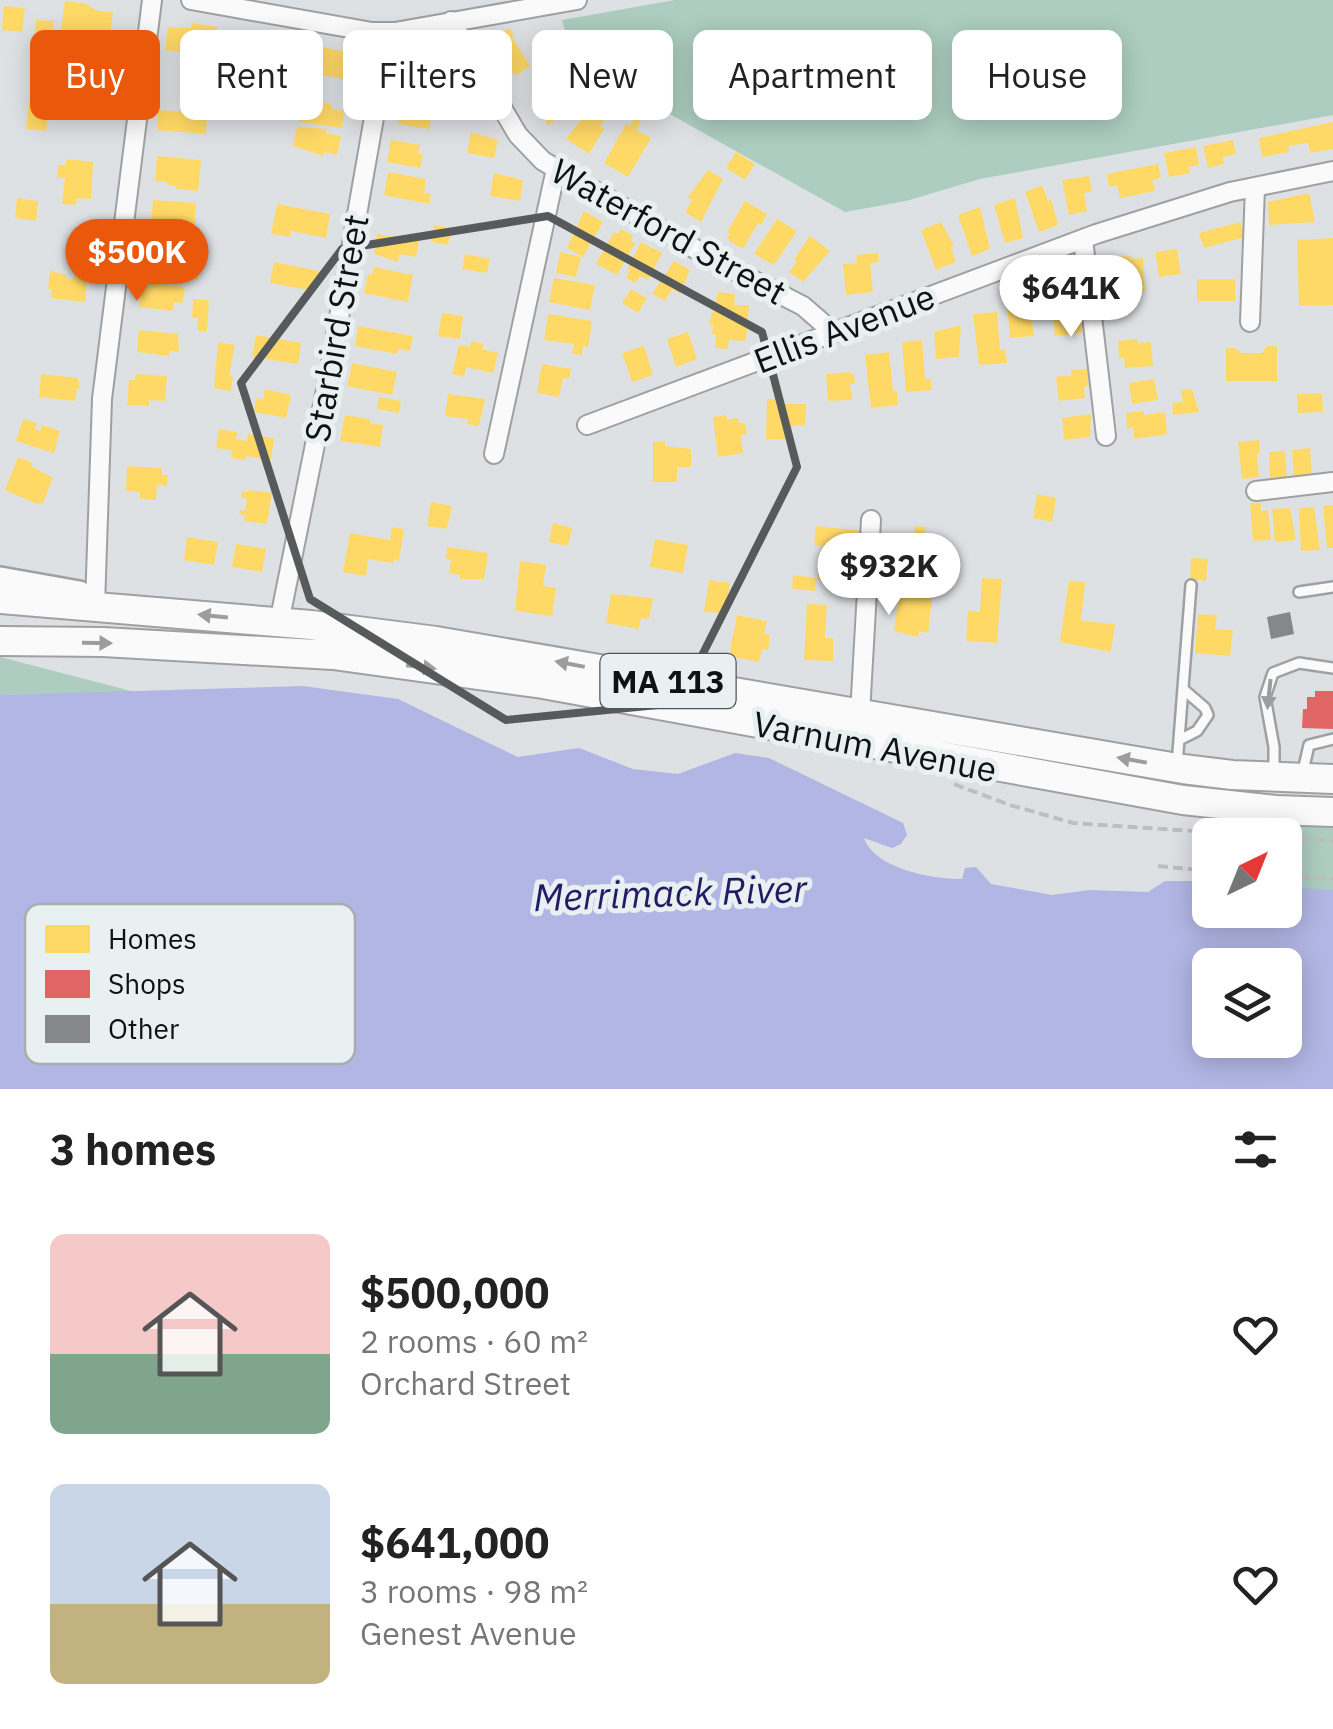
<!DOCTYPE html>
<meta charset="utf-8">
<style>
:root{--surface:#fff;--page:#f2f2f2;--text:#222;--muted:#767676;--accent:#ea580c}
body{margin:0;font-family:"IBM Plex Sans",sans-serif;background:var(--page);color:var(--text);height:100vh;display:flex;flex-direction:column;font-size:38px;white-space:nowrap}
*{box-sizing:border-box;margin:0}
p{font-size:32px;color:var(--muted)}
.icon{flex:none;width:55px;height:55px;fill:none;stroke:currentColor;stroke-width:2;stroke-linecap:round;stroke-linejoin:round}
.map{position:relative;height:1089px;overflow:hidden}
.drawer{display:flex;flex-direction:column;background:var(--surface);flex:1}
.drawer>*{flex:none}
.banner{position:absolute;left:30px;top:30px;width:1275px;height:90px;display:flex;gap:20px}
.needle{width:65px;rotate:43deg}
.tools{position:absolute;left:1192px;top:818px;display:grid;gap:20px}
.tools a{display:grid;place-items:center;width:110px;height:110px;border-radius:15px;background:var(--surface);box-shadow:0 5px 25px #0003;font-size:50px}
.price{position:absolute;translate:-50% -85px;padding:0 22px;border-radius:35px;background:#fff;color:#222;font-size:32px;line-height:65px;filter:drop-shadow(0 2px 5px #0008)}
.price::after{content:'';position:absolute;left:50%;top:60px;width:30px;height:22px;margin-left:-15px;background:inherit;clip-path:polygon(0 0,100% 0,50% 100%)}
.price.active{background:var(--accent);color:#fff}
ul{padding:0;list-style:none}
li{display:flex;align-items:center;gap:30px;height:250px;padding:0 50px}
li span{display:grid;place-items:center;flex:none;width:280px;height:200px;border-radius:15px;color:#555}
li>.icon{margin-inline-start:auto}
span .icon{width:120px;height:120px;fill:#fffc;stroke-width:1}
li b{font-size:42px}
h2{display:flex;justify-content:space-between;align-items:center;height:120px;padding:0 50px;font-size:42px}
.pill{padding:0 35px;border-radius:15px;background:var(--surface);box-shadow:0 5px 25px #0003;font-size:35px;line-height:90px}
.pill.active{background:var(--accent);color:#fff}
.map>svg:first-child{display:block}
.green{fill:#accdbf}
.water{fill:#b1b6e4;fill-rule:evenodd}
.homes{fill:#ffd966}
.shops{fill:#e06666}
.building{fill:#858789}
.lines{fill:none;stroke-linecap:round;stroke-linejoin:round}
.service-casing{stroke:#9ea0a2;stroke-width:14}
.minor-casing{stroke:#9ea0a2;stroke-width:22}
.secondary-casing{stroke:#9ea0a2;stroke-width:30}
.primary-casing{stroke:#9ea0a2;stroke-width:32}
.path{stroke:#bdbfbf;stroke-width:4;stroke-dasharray:10 5;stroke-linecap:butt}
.service{stroke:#fafafb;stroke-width:9}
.minor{stroke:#fafafb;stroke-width:18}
.secondary{stroke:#fafafb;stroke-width:25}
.primary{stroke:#fafafb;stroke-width:28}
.oneway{fill:#9c9d9e}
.marked{fill:none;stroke:#575a5b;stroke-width:8;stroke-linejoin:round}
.labels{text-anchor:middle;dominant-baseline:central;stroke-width:10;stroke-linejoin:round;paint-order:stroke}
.shield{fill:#e9f0f2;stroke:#505455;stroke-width:2.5}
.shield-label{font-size:32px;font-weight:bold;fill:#0f1112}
.street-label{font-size:35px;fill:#0f1112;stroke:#e9f0f2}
.water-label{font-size:38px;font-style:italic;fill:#231b65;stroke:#e9f0f2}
.key{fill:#e9f0f2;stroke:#a8adaf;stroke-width:2.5}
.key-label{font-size:28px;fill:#0f1112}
</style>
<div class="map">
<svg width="1333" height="1089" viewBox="0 0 1333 1089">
<rect width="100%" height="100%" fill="#dee1e3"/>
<!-- green -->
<path class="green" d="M675,0H1333V115L980,179L906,201L845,212L573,60L562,20Z
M0,657L135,692L0,695Z
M1333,819V924H1297L1292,825Z"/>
<!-- water -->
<path class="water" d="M303,686L398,699L518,757L579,748L633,769L678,774L735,753L769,758L903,823L907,835L901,844L892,848L864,838C875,869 932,879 962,879L965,868L976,867L991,884L1052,895L1090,890L1148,892L1165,881H1210V910H1285V887L1333,890V1089H0V695ZM1285,965V1040H1210V965Z"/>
<!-- homes -->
<path class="homes" d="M65,1L88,4V6L99,11L113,12L110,36L61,30Z
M4,6L25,8L22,32L2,30Z
M36,20L54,21L52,39L35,38Z
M192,23L217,27L213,57L165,50L168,27L191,28Z
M509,28L514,35L512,37L530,66L515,76L511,70L508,73L488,42Z
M233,30L250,32L249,45H254L246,84L233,83L237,56L230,55Z
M322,47L352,53L347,80L318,74Z
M428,48L435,90H432V95L413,97L408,49Z
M278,51L291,53L288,71L275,69Z
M206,63L224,65L221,93L203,91Z
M80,76L103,79L99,109L76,107Z
M469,84L477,98L462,107L454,94Z
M570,84L580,99L568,106L570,110L548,125L533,102L556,88L558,91Z
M622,87L638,98L628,115L611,104Z
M303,96L317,98L316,102L332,104L331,109L344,111L342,128L299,122Z
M29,101L43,102V110H48L46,131L26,129Z
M401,102L426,105L424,115L431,116L429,129L398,124Z
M593,104L608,114L600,126L604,129L589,154L566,139Z
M158,110L207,113L206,134L157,130Z
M635,118L641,122L636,130L651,138L628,177L604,163L626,124L630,126Z
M1333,122V149L1310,153L1308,143L1288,146L1289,152L1262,157L1259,138Z
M297,127L327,129L326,133L341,136L337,155L324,152L323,156L293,146Z
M471,132L498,140L494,158L467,153Z
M391,140L420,145L418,153L423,154L420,168L387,162Z
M1233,140L1236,154L1223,157L1224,164L1208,168L1203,146Z
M1196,147L1199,165L1188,167L1190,173L1169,177L1164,153Z
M736,152L755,164L745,180L726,168Z
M157,156L201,160L198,191L176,189V186L167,185V182L155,181Z
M66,159L93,162L91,199L77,198L76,205L62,204L65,178H57L58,165H66Z
M1158,164L1161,178L1152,180L1155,191L1120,198L1117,185L1109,187L1107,174Z
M708,170L723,179L701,222L685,212L692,200L688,197Z
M388,172L426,179L424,193L431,194L429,204L384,195Z
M494,173L523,180L520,201L490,196Z
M1089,176L1092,192L1084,193L1087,211L1069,215L1062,180Z
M1042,185L1048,201L1051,199L1058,225L1039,232L1025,192Z
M1309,193L1315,222L1269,225L1268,202Z
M17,198L38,201L36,221L15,218Z
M1015,198L1023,238L1005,243L994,205Z
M153,200L196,203L194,234L173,232V225L151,223Z
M745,201L767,214L761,225L758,223L743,249L727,239L730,234L727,232Z
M277,204L330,214L326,238L291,231L290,237L271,234Z
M980,207L990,249L972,256L958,215Z
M584,211L603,222L583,257L567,248Z
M777,219L797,231L774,265L754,254Z
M941,222L954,246L951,248L956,262L936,270L921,230Z
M1240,222L1245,237L1204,248L1199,233Z
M434,225L452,228L448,245L431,242Z
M621,229L633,236L631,241L635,243L617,275L596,264L614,232L618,234Z
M377,234L419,241L416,257L399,254L398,262L374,254Z
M810,236L830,251L803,282L789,272L797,262L794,259Z
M1333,238V305L1299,306L1297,240Z
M147,242L193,249L191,266L200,267L198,280L166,273L167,266H144Z
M641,242L662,253L648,280L640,276L636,283L626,278L630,270L627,269Z
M1177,249L1181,274L1159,277L1155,252Z
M560,252L581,257L576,277L556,273Z
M878,253L879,262L870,263L873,292L846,295L843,264L857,263L856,255Z
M465,254L490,259L487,273L462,269Z
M1131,256V259L1143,258L1145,291L1134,292V287L1121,288L1114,257Z
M674,261L690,270L680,294L672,289L665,301L652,294Z
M274,262L319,271L315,291L270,283Z
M374,267L413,275L408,302L364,293L368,274L372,275Z
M50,270L67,276V279L73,280V276L87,278L85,302L51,298L52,289H48Z
M554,278L595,285L590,310L549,302Z
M1197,279H1235V301H1197Z
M150,283L185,287L183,303L174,302L173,311L139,307L142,287L150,288Z
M1073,283L1077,320H1081L1082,333L1055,336L1050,285Z
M631,289L647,298L638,313L622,303Z
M718,292L735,294L734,305H749L746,341L729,340L728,349L715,348L716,335L712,334L713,325H709Z
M1035,294L1037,312L1031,313L1034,336L1010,338L1007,303L1017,302V297Z
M193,299L209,300L207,331H198V318H192Z
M997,312L1000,350L1005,349L1007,363L979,365L973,314Z
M442,313L463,316L460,339L438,336Z
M548,314L592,321L588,347L583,346L582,355L572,354L574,344L544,340Z
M961,325L959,357L936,359L934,332Z
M358,326L413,336L410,351L398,349L397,354L355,346Z
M139,330L178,334L179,352L170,351L169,356L137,352Z
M688,332L697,359L676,367L667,339Z
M256,335L301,343L298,364L252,357Z
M1137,339L1138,343L1151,342L1153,366L1125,368L1124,357L1119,358L1118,341Z
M922,340L925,379H931L932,390L906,392L902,342Z
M471,341L484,344L482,349L498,353L493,373L466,367L464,377L452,374L459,345L470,347Z
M218,342L235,345L229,376L233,377L231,391L214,388Z
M644,346L653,375L632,382L622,353Z
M1267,346H1277V381H1226V348H1235L1241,353H1262Z
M889,352L893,391H897L898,405L871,408L865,355Z
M352,363L397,372L392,395L347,386Z
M542,364L571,369L569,379L563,378L559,397L537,393Z
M1087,369L1089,386L1084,387L1085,398L1059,401L1056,377L1072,375L1071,370Z
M849,372L854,375L855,384H850L852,400L828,401L826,374Z
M41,374L78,378L80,389L77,388L75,401L39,397Z
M136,374L167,376L165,401L149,400V406L127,405L129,380H135Z
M1154,379L1158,400L1132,404L1129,383Z
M265,389L291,395L286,418L254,412L256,398L263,400Z
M1192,389L1199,412L1173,415L1172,403L1183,402L1181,390Z
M1322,393L1323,412L1298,413L1297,394Z
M448,394L485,399L479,426L467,424L468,419L445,416Z
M379,397L401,401L399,413L377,409Z
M767,399H780V404H806L805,425L792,426V439H766Z
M1144,411V415L1165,412L1167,434L1134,439L1133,427L1127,429L1126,413Z
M1091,414L1090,437L1064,440L1062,418Z
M345,415L370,419V423L383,425L380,447L340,441Z
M726,415L727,420L738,418L739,423H745L747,434L741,435L743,453L718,457L713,417Z
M23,419L37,423L35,429L40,431L42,425L60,431L54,453L16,441Z
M219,429L237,432L236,439L247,441L248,434L274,438L271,460L246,456L245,460L231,458L232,450L216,448Z
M1259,440L1260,453L1257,454L1259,477L1242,479L1238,442Z
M665,441V446L691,449V467H677V482H653V442Z
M1310,448L1312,479L1294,480L1292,450Z
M1285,451L1287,482L1270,483L1269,452Z
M18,457L33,463L31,466L53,478L43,503L37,504L5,490Z
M127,466L162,468V475H168L167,486L157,485L156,500L140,499V492L126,491Z
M249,490L272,493L267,524L244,521L245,515L239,514L240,510L245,511L247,499L241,497L242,491L248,492Z
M1037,494L1056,498L1052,522L1033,518Z
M431,502L452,506L447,529L427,526Z
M1250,503H1261V511L1268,510L1271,540L1253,541Z
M1333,505V548H1327L1323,506Z
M1314,507L1320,550L1301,551L1299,508Z
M1290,508L1296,540L1275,542L1272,509Z
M553,523L572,528L568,546L549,542Z
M816,526L863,531L861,553L814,545Z
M915,526L925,527L924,541H930L929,553L912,551Z
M392,527L404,529L399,561L394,560L393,563L368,559L366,576L343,572L350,533L390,540Z
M187,537L218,542L214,565L184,560Z
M655,539L688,545L683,573L650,567Z
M236,544L266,549L262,572L232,567Z
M447,547L488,553L484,579H460V575L449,573L451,560L446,559Z
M1191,558L1208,559L1206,581L1190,579Z
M520,561L546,565L543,586L556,588L552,616L515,611Z
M819,565L839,567L838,582L817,580Z
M793,575L816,578L815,591L792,589Z
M982,578L1002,579L997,643L966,641L968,611L980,612Z
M709,580L730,583L725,614L704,611Z
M1069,581L1085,582L1081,621L1115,624L1111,652L1060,642Z
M611,594L653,598L649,619L641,618L639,629L606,623Z
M899,594L932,598L928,633L919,631L918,637L894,631Z
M807,604L827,605L825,638H833V661L804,660Z
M1198,614L1217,615L1215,629L1233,630L1230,656L1195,653Z
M737,615L767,621L764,634L770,635L768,650L762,649L759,662L729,656Z"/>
<!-- shops -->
<path class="shops" d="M1315,691H1333V729L1302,728L1303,709H1307V697H1315Z"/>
<!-- building -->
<path class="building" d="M1290,612L1294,634L1271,639L1267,617Z"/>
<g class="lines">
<!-- service casing -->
<g class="service-casing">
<path id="service" d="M1299,592L1333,587
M1179,740L1197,731L1208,715L1205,708L1183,689
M1177,765L1191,585
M1274,770V747L1265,697L1273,673L1299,663L1333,668
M1303,771L1309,745L1333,739"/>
</g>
<!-- minor casing -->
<g class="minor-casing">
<path id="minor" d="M191,0L372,32H395L577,0
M451,21L518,135L543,161L716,261L803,306L833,332
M1083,239L1106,436
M1250,322L1255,187
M587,425L1096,234L1230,192L1333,171
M494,454L556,169
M1256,491L1333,482
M95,605L102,399L152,0
M279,623L328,380L389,32
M860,714L871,520"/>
</g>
<!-- secondary casing -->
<g class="secondary-casing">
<path id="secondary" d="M0,580L79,594L87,600"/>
</g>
<!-- primary casing -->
<g class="primary-casing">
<path id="primary" d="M0,599L311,625L436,641L1183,769L1232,775L1333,779
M0,641L103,642L333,655L543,684L1183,800L1276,810L1333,812"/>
</g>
<!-- path -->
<path class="path" d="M954,784L1010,805L1073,823L1253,835
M1285,837L1333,841
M1158,866L1210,871
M1285,877L1333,879"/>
<!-- service -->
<use href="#service" class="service"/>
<!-- minor -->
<use href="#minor" class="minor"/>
<!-- secondary -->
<use href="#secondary" class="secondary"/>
<!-- primary -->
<use href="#primary" class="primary"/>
</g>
<!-- one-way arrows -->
<defs><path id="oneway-solid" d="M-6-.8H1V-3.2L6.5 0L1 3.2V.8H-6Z" transform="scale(2.5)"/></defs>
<g class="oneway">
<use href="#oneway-solid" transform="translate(213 616) rotate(-174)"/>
<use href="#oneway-solid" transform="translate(97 643) rotate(1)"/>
<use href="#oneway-solid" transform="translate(570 664) rotate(-169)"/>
<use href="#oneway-solid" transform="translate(421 667) rotate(7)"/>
<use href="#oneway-solid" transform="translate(1269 694) rotate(96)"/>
<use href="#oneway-solid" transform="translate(1132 760) rotate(-170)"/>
</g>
<!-- marked area -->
<path class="marked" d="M548,216L762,332L797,467L678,703L506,720L310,599L241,383L342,249Z"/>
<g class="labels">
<!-- shield labels -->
<rect class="shield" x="600.5" y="654" width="135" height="54" rx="8"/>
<g class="shield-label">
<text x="668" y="681">MA 113</text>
</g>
<!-- street labels -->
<g class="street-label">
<text transform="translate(669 231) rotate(29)">Waterford Street</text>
<text transform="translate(336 328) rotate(-80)">Starbird Street</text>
<text transform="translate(844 328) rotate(-21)">Ellis Avenue</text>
<text transform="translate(875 746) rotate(11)">Varnum Avenue</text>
</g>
<!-- water labels -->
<g class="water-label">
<text transform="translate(670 892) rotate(-2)">Merrimack River</text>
</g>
</g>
<!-- legend -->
<rect x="25" y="904" width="330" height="160" rx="15" class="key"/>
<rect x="45" y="925" width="45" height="28" fill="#ffd966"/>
<rect x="45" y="970" width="45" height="28" fill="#e06666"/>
<rect x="45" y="1015" width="45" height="28" fill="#858789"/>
<g class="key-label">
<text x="108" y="949">Homes</text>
<text x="108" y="994">Shops</text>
<text x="108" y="1039">Other</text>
</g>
</svg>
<div class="tools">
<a><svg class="needle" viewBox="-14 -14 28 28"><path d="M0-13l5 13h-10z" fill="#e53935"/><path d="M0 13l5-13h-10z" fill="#767676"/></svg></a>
<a><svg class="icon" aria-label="layers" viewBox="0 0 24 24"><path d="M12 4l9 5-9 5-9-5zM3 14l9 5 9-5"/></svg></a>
</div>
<b class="price active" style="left:137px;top:304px">$500K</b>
<b class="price" style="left:1071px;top:340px">$641K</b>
<b class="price" style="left:889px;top:618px">$932K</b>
<div class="banner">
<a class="pill active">Buy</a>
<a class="pill">Rent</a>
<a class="pill">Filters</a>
<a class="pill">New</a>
<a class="pill">Apartment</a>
<a class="pill">House</a>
</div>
</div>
<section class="drawer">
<h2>3 homes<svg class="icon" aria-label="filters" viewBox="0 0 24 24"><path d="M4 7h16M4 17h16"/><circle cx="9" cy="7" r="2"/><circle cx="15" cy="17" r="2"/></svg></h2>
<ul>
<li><span style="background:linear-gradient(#f6c9c9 60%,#7fa58c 0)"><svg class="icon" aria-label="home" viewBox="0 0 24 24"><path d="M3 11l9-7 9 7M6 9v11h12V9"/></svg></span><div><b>$500,000</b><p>2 rooms · 60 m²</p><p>Orchard Street</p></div><svg class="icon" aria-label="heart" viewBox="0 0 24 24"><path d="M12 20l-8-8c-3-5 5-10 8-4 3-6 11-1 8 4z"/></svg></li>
<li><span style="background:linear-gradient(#c9d6e8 60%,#c2b280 0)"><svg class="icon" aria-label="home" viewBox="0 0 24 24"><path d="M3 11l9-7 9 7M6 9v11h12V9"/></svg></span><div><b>$641,000</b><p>3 rooms · 98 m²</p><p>Genest Avenue</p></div><svg class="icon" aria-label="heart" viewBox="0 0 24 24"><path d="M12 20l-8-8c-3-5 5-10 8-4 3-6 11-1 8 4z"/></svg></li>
</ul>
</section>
